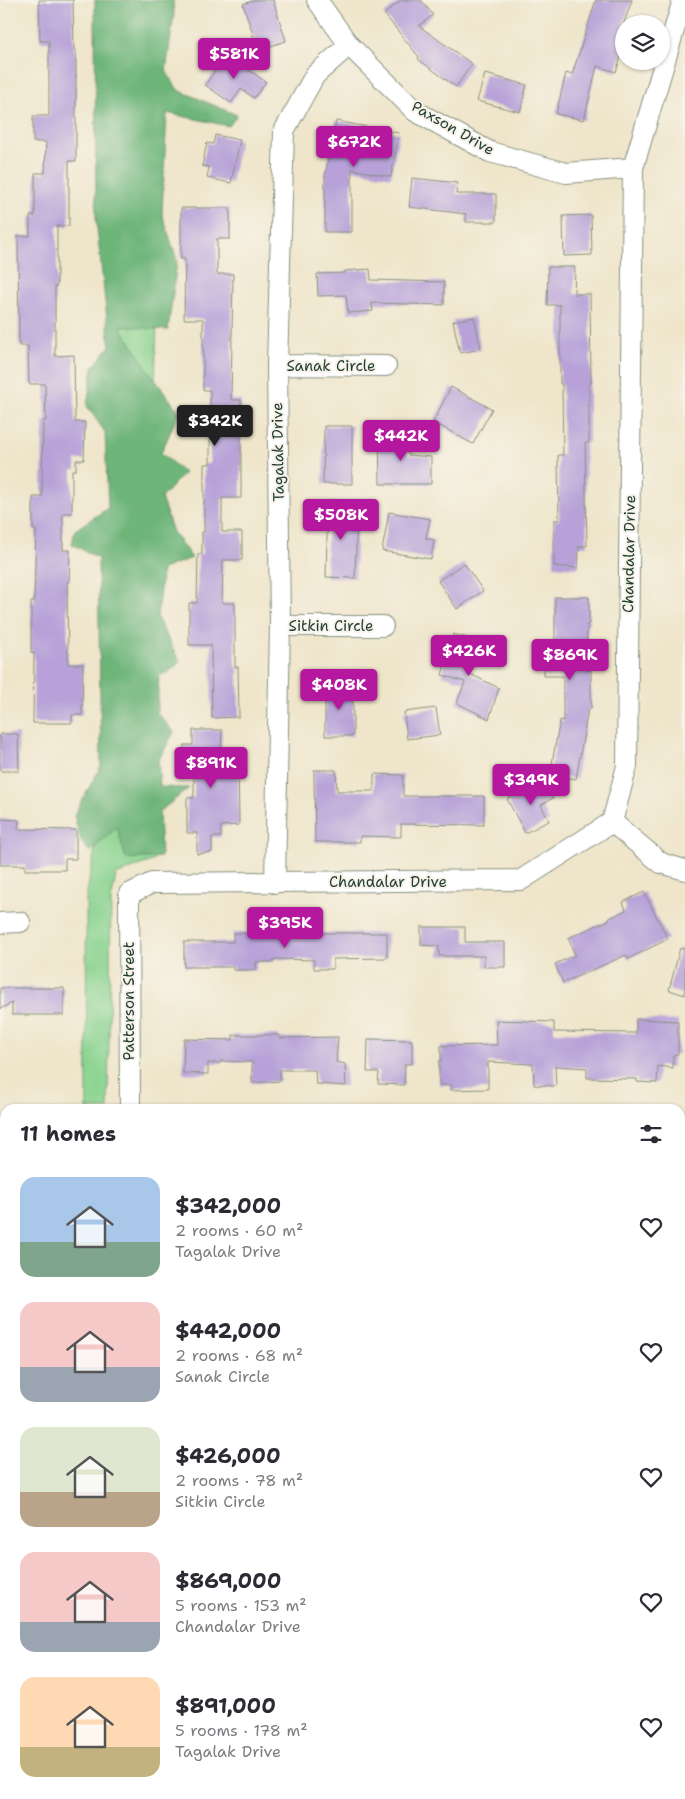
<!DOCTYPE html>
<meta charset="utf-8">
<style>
:root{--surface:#fff;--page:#f2f2f3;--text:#2b2b33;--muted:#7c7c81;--accent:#b5179e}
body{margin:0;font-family:"Shantell Sans",sans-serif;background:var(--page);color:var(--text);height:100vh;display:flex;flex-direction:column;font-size:19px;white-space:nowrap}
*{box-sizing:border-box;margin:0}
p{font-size:16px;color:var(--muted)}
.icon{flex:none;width:28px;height:28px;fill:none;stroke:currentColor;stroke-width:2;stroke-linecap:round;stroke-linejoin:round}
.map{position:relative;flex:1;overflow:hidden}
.details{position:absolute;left:0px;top:1104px;width:685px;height:696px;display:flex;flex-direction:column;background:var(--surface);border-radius:15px 15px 0 0;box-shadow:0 1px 4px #0004}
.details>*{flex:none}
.fabs{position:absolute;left:615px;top:15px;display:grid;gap:10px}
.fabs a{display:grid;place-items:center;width:55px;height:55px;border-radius:50%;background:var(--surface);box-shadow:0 1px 4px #0004;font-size:25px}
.price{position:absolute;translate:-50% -42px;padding:0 11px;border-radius:5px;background:var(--accent);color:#fff;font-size:16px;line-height:32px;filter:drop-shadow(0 1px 2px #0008)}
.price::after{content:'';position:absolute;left:50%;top:30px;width:15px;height:11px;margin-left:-8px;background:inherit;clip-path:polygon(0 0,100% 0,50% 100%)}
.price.current{background:#222;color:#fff}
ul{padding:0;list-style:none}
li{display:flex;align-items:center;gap:15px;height:125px;padding:0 20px}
li span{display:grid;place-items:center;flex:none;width:140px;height:100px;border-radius:15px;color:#555}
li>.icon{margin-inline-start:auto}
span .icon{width:60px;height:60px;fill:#fffc;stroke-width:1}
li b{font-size:21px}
h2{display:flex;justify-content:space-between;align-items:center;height:60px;padding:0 20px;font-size:21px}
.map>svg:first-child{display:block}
.green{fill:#89d38f;stroke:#548862}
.forest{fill:#6eb57a;stroke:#467957}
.building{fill:#b7a1d8}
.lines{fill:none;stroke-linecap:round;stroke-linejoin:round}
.minor-casing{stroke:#87917f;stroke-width:22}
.tertiary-casing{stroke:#87917f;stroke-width:27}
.secondary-casing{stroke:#87917f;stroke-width:29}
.minor{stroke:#fff;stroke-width:20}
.tertiary{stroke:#fff;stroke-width:25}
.secondary{stroke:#fde4d1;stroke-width:28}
.labels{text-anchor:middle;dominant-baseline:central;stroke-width:4;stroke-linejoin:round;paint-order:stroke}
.street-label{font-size:15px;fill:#1f3d34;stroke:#f7f3e8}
</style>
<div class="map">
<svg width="685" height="1799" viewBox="0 0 685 1799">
<rect width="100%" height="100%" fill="#f7f3e8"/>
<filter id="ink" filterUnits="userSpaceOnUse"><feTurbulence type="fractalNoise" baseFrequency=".02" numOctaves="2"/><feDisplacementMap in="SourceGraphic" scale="10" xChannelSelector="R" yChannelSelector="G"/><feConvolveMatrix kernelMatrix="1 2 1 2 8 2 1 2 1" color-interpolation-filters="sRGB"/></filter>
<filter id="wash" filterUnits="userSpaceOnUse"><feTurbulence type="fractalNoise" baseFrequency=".0096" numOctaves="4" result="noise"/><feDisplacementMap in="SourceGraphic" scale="20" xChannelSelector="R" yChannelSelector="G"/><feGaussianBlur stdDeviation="1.12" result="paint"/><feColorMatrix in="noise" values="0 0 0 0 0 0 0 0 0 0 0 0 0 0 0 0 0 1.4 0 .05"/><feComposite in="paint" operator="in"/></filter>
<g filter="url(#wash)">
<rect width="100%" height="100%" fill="#efe5ca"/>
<!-- green -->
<path class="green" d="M115,0L164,80L153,456L152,767L154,860L116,875L111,901L108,1109H87L86,898L115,739Z"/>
<!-- forest -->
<path class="forest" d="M95,0H173L174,14L166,71L178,90L237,115L229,126L167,113L162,213L177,261L168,330L120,326L148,370L179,412L161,453L184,473L161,498L173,532L192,558L162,569L157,618L180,662L168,673L159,675L157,713L174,732L158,761L160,787L189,788L159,812L161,857L126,859L117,827L90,852L81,842L74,815L101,766L98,558L72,544L75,530L108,508L105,432L87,406L93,367L110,346L96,219Z
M680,1398H685V1799H166L167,1795H680Z
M5,1451V1521H0V1452Z
M0,1633H5V1795H98V1799H0Z"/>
<g id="blocks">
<!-- building -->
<path class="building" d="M39,0H73L74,50H76V161H69V226H57V286H55V356L74,355L75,422H85L84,460H76V470H72V513H63V550H70L69,582H67L68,664H83L82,715H72V723H33L34,653H31V602H34L36,530H33V497H42L43,421H46L45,384H29L28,346H19L18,236H30V216H35V173H45L46,142H33V116H49V41H40Z
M255,0H273L286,41L258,50L243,4Z
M401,0H421L433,15L419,26L472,64L456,87L418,59L419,57L384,14Z
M596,0H632L624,23V48L616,72L597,66L584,120L556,114L566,73L572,75Z
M227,54L266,82L254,98L241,89L231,103L205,85Z
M485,74L527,85L520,112L477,101Z
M336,121L399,133L391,177L352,169V232H325V176Z
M215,135L240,140L231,183L207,178L209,167L202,166L207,143L213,144Z
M412,178L458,183L456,194H496V222H466V214L409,207Z
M181,208H230V239H217V274H233L231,400H241V498H222V532H242V560H223L222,603H235V667H238L239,717L212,718L211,645H189V603H197L198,554H202V532H204V464H210V390H203V319H184L185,259H181Z
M591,215L592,255L564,256L563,216Z
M548,267H575L574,294H590L591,384H589V443H585L587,546H579L578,568L554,566V520H559L558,455H563L562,384H560V305H547Z
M370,269L371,280L444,282V305L372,303L373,311L348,313L346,295L318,296L317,274L345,273V271Z
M474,317L481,349L460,353L453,321Z
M451,387L492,409L473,444L433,422Z
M324,426H352V484H323Z
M379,432H407L408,455L431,457V484H380Z
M328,502L352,506V513H357L355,578L326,577Z
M389,512L430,519L426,538L434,540L431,559L382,551Z
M464,563L483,591L457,609L438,581Z
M555,597H589V624H587L586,670H591V709H588L576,779L550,774L560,720L563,721V676H544V649L555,650Z
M453,634L478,641L468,673L499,688L489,719L457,703L465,682L442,675Z
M325,686H353V736H325Z
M436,708L440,735L407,739L404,712Z
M193,730H222L221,757H238L239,825L221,826V837H212V852L197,854V833H187V798H194V767H184V745H193Z
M0,734H18L19,771H0Z
M314,770H336L337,791H374V774L403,775V796H484V825L401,824V837L360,836V842H315Z
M543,780L553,798L541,805L549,821L525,833L507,799Z
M0,819L19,820L18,829L76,830V859H65V870H25V865H0Z
M644,892L668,939L628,959L626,955L563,983L555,964L575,955L568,938L609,920L608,919L626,910L623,902Z
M421,927H465V942H505V967H484V956H439V946L421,945Z
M233,933H387V958L333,959V969H314V960L274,959V962H256V970H233V967H184V942H233Z
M680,948L685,949V995L669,990Z
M0,988H64V1015H12V1003L0,1009Z
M636,1019L678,1021V1054L673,1055V1068L658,1066L657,1083L637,1082V1079L587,1078V1068L555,1066L556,1086L534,1085L533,1064L488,1062V1089L451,1090V1085H439V1061H441V1046L497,1045L496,1020L554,1022V1032L636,1033Z
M233,1035H279V1038L338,1037L336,1062L345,1064L346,1086L316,1084L315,1070H280V1081L252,1083V1062L221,1061V1063H208V1074L183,1073L184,1039L233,1040Z
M368,1039L412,1040V1064H405L404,1085L378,1084L379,1072H367Z"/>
</g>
</g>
<g filter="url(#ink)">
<use href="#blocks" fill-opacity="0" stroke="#87917f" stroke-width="1"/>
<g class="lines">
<!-- minor casing -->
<g class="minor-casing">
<path id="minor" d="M317,0L349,45L415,111L490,152L566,173L633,168
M277,365L386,366
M280,626H383
M612,822L661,863L685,870
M275,883L280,626L277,365L284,131L315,75L349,45
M0,923L20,922
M130,1109L129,894L152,883L521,880L612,822L627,766L633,168L683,0
M0,1128H5
M680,1133H685"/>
</g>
<!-- tertiary casing -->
<g class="tertiary-casing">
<path id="tertiary" d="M130,1795V1799"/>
</g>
<!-- secondary casing -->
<g class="secondary-casing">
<path id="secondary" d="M680,1348H685
M0,1351L5,1352
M680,1379H685
M0,1380H5"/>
</g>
<!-- minor -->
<use href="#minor" class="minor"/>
<!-- tertiary -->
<use href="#tertiary" class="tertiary"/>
<!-- secondary -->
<use href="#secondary" class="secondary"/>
</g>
</g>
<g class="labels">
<!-- street labels -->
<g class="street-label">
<text transform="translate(453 128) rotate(30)">Paxson Drive</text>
<text x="331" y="366">Sanak Circle</text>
<text transform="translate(278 452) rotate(-91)">Tagalak Drive</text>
<text transform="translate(629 554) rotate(-89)">Chandalar Drive</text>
<text x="331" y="626">Sitkin Circle</text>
<text x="388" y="882">Chandalar Drive</text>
<text transform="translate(129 1001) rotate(-90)">Patterson Street</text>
</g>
</g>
</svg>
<div class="fabs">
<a><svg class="icon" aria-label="layers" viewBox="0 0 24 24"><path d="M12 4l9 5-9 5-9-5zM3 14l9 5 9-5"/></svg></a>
</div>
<b class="price" style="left:234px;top:80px">$581K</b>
<b class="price" style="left:354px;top:168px">$672K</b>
<b class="price current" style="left:215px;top:447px">$342K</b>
<b class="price" style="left:401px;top:462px">$442K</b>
<b class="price" style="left:341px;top:541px">$508K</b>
<b class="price" style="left:469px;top:677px">$426K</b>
<b class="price" style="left:570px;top:681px">$869K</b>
<b class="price" style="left:339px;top:711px">$408K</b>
<b class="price" style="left:211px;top:789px">$891K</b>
<b class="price" style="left:531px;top:806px">$349K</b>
<b class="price" style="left:285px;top:949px">$395K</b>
<section class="details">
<h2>11 homes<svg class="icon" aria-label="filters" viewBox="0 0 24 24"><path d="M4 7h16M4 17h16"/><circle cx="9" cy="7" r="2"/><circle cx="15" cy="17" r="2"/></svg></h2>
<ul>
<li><span style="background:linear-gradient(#a9c7e8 65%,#7fa58c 0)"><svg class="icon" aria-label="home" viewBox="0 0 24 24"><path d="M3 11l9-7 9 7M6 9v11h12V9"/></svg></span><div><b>$342,000</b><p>2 rooms · 60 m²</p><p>Tagalak Drive</p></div><svg class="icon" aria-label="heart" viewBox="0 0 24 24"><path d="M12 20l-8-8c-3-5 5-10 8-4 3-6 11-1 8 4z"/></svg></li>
<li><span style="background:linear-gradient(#f6c9c9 65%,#9aa5b1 0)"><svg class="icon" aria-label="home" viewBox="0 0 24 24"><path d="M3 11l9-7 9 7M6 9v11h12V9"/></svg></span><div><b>$442,000</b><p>2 rooms · 68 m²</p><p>Sanak Circle</p></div><svg class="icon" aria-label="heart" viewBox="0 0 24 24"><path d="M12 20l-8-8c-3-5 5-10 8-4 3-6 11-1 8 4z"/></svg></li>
<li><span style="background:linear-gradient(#dfe7d0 65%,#b9a48a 0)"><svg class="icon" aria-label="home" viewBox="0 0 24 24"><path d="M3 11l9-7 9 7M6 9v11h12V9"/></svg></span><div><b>$426,000</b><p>2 rooms · 78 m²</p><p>Sitkin Circle</p></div><svg class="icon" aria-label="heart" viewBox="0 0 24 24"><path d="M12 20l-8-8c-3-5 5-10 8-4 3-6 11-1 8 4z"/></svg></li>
<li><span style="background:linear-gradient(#f6c9c9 70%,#9aa5b1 0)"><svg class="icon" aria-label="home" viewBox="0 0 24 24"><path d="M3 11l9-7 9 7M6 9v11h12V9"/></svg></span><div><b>$869,000</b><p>5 rooms · 153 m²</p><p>Chandalar Drive</p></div><svg class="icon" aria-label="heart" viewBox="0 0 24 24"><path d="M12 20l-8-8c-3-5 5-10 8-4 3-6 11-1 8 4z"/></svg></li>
<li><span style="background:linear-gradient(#ffd9b3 70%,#c2b280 0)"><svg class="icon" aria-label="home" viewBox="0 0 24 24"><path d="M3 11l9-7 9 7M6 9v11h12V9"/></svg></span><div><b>$891,000</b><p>5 rooms · 178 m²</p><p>Tagalak Drive</p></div><svg class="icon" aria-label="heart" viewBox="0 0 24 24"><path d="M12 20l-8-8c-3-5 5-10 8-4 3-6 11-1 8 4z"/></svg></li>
</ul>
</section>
</div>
